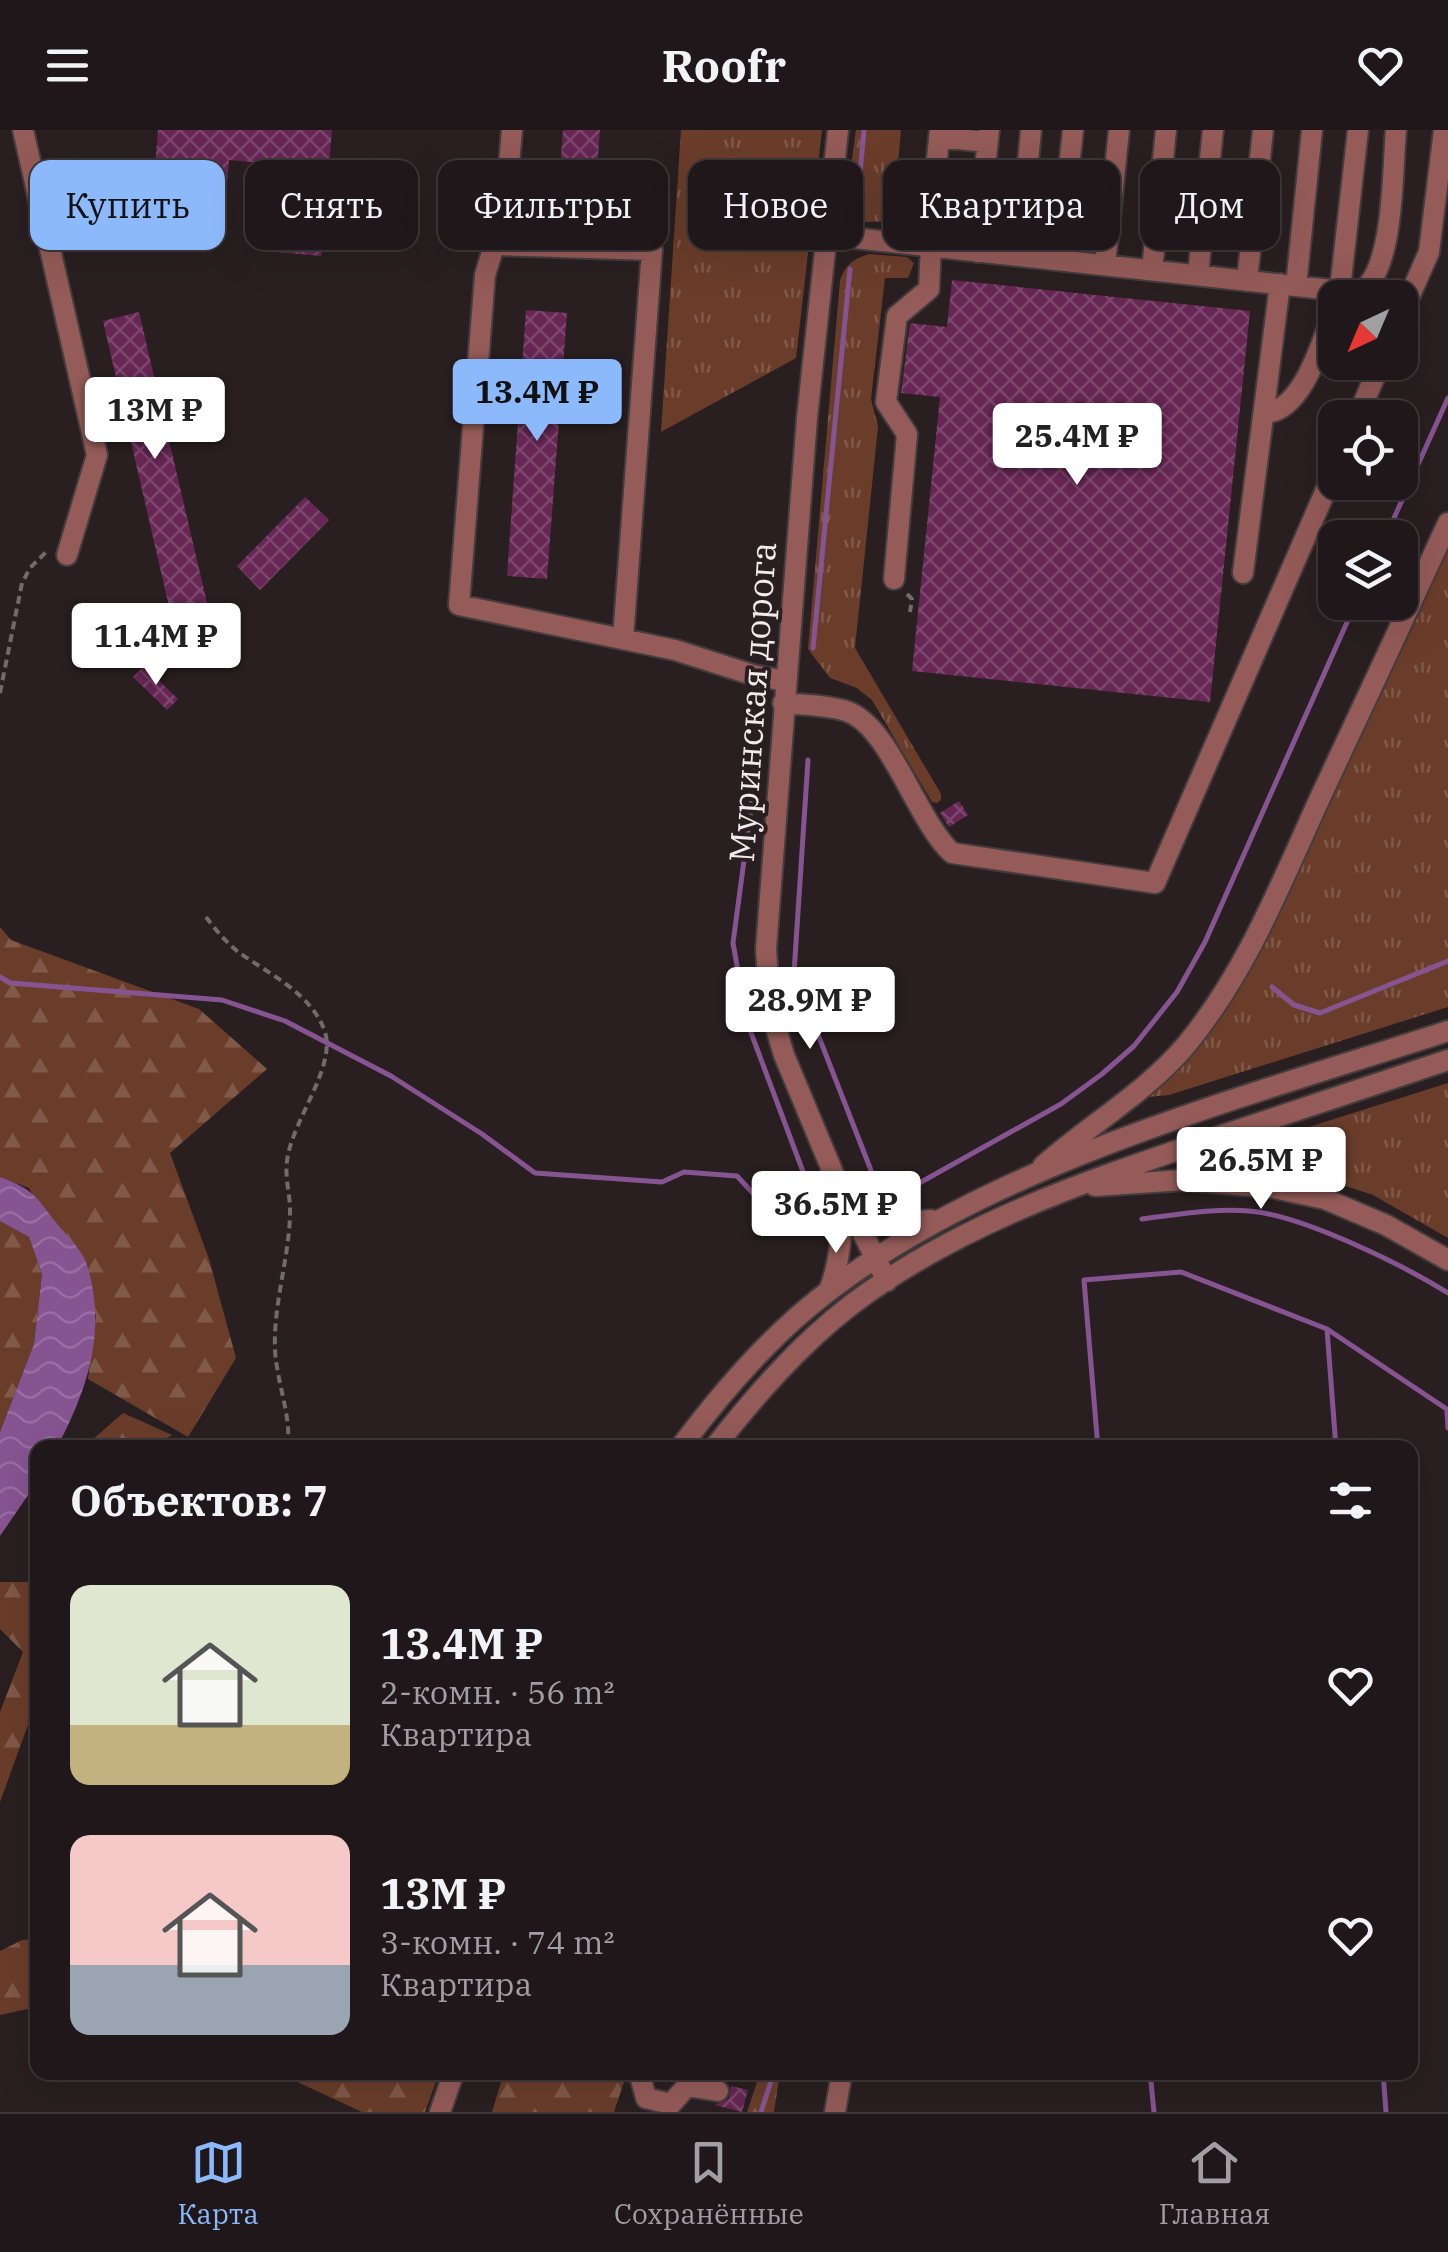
<!DOCTYPE html>
<html lang="ru">
<meta charset="utf-8">
<style>
:root{--surface:#1f1719;--page:#272022;--text:#f1f3f6;--muted:#a19fa2;--line:#3c3638;--accent:#8bb9fc}
body{margin:0;font-family:"IBM Plex Serif",serif;background:var(--page);color:var(--text);height:100vh;display:flex;flex-direction:column;font-size:38px;white-space:nowrap}
*{box-sizing:border-box;margin:0}
p{font-size:32px;color:var(--muted)}
.icon{flex:none;width:55px;height:55px;fill:none;stroke:currentColor;stroke-width:2;stroke-linecap:round;stroke-linejoin:round}
.map{position:relative;flex:1;overflow:hidden}
.side{position:absolute;left:30px;top:1310px;width:1388px;height:640px;display:flex;flex-direction:column;background:var(--surface);border-radius:20px;box-shadow:0 10px 40px #0002,0 0 0 2px var(--line)}
.side>*{flex:none}
.banner{position:absolute;left:30px;top:30px;width:1390px;height:90px;display:flex;gap:20px}
.needle{width:65px;rotate:224deg}
.buttons{position:absolute;left:1318px;top:150px;display:grid;gap:20px}
.buttons a{display:grid;place-items:center;width:100px;height:100px;border-radius:20px;background:var(--surface);box-shadow:0 10px 40px #0002,0 0 0 2px var(--line);font-size:50px}
.price{position:absolute;translate:-50% -85px;padding:0 22px;border-radius:10px;background:#fff;color:#222;font-size:32px;line-height:65px;filter:drop-shadow(0 2px 5px #0008)}
.price::after{content:'';position:absolute;left:50%;top:60px;width:30px;height:22px;margin-left:-15px;background:inherit;clip-path:polygon(0 0,100% 0,50% 100%)}
.price.selected{background:var(--accent);color:#111}
ul{padding:0;list-style:none}
li{display:flex;align-items:center;gap:30px;height:250px;padding:0 40px}
li span{display:grid;place-items:center;flex:none;width:280px;height:200px;border-radius:20px;color:#555}
li>.icon{margin-inline-start:auto}
span .icon{width:120px;height:120px;fill:#fffc;stroke-width:1}
li b{font-size:42px}
h2{display:flex;justify-content:space-between;align-items:center;height:120px;padding:0 40px;font-size:42px}
.tag{padding:0 35px;border-radius:20px;background:var(--surface);box-shadow:0 10px 40px #0002,0 0 0 2px var(--line);font-size:35px;line-height:90px}
.tag.selected{background:var(--accent);color:#111}
header{display:flex;justify-content:space-between;align-items:center;height:130px;padding:0 40px;background:var(--surface);font-size:45px;font-weight:800}
.dock{display:flex;justify-content:space-around;align-items:center;height:140px;border-top:2px solid var(--line);background:var(--surface);font-size:28px;color:var(--muted)}
.dock a{display:grid;justify-items:center;gap:5px}
.dock .selected{color:var(--accent)}
.map>svg:first-child{display:block}
.grass{fill:url(#grass-tufts)}
.forest{fill:url(#forest-firs)}
.water{fill:url(#water-waves)}
.lines{fill:none;stroke-linecap:round;stroke-linejoin:round}
.stream{stroke:#875492;stroke-width:5}
.building{fill:url(#building-cross-hatch)}
.minor-casing{stroke:#453c3e;stroke-width:24}
.path{stroke:#736a6c;stroke-width:4;stroke-dasharray:8 5;stroke-linecap:butt}
.minor{stroke:#945b58;stroke-width:20}
.labels{text-anchor:middle;dominant-baseline:central;stroke-width:8;stroke-linejoin:round;paint-order:stroke}
.street-label{font-size:35px;fill:#f2ebed;stroke:#291f21}
</style>
<header><svg class="icon" aria-label="menu" viewBox="0 0 24 24"><path d="M4 6h16M4 12h16M4 18h16"/></svg>Roofr<svg class="icon" aria-label="heart" viewBox="0 0 24 24"><path d="M12 20l-8-8c-3-5 5-10 8-4 3-6 11-1 8 4z"/></svg></header>
<div class="map">
<svg width="1448" height="1982" viewBox="0 0 1448 1982">
<defs>
<pattern id="grass-tufts" width="24" height="20" patternUnits="userSpaceOnUse" patternTransform="scale(2.5)"><rect width="24" height="20" fill="#6a3d2a"/><path d="M3 7l-1-3M5 7V3M7 7l1-3M15 17l-1-3M17 17v-4M19 17l1-3" fill="none" stroke="#805949"/></pattern>
<pattern id="forest-firs" width="22" height="20" patternUnits="userSpaceOnUse" patternTransform="scale(2.5)"><rect width="22" height="20" fill="#6a3d2a"/><path d="M5 1l3.5 6h-7zM16 11l3.5 6h-7z" fill="#805949"/></pattern>
<pattern id="water-waves" width="16" height="10" patternUnits="userSpaceOnUse" patternTransform="scale(2.5)"><rect width="16" height="10" fill="#875492"/><path d="M0 5q4-4 8 0t8 0" fill="none" stroke="#986da2"/></pattern>
<pattern id="building-cross-hatch" width="8" height="8" patternUnits="userSpaceOnUse" patternTransform="scale(2.5)"><rect width="8" height="8" fill="#672654"/><path d="M0 0l8 8M0 8l8-8" fill="none" stroke="#7d466d"/></pattern>
</defs>
<rect width="100%" height="100%" fill="#291f21"/>
<!-- grass -->
<path class="grass" d="M681,0H822L796,228L661,302Z
M856,0H901L893,91L866,92L846,72Z
M869,124L907,127L914,133L908,148H885L871,269L878,297L855,518L941,664V670L937,673L932,672L872,570L857,558L830,548L808,519L840,151C845,135 853,129 869,124Z
M1448,414V877L1169,965L1148,967L1224,883L1272,792Z
M1448,953V1108L1373,1065L1300,1041L1216,1034L1214,1027Z"/>
<!-- forest -->
<path class="forest" d="M0,797L11,810L199,879L267,939L170,1023L209,1129L236,1228L188,1307L88,1249L96,1185L29,1058L0,1047Z
M0,1091L29,1107L42,1144L34,1214L0,1302Z
M123,1283L172,1305L153,1317H84Z
M37,1441V1570L0,1672V1582L23,1522L0,1499V1452H29Z
M37,1809V1877L0,1885V1821L22,1810Z
M402,1942L408,1945L410,1943H439L425,1982H362L278,1943Z
M504,1943V1942L627,1943L614,1982H492Z
M760,1943H780L774,1982H747Z"/>
<!-- water -->
<path class="water" d="M0,1047C35,1060 35,1066 58,1095C67,1106 81,1119 86,1132C108,1198 88,1259 57,1317L38,1318L37,1352L0,1406V1302L34,1214L42,1144L29,1107L0,1091Z"/>
<g class="lines">
<!-- stream -->
<path class="stream" d="M858,65L864,0
M1385,408L1448,268
M813,518L850,139
M808,630L794,843L881,1066
M0,847L10,853L222,870L285,891L391,946L482,1004L535,1043L662,1052L684,1042L737,1046L777,1089L794,1091L817,1079L747,892L733,813L763,588
M1272,857L1294,875L1320,883L1448,831
M879,1060L914,1056L1061,974L1102,944L1134,916L1177,862L1205,812L1356,472
M1142,1089C1176,1085 1215,1078 1249,1081C1302,1085 1403,1135 1448,1163
M1327,1199L1336,1318
M1447,1281L1448,1298
M1098,1318L1084,1150L1181,1142L1327,1199L1448,1280
M1150,1942L1154,1982
M1383,1942L1386,1982
M761,1982L774,1942"/>
</g>
<!-- building -->
<path class="building" d="M158,0H332L321,126L265,121L272,34L229,30L222,114L171,110L175,61L153,59Z
M563,0H600L592,104L555,103Z
M952,150L1250,181L1210,572L912,541L940,267L901,263L910,193L947,197Z
M526,180L567,183L547,449L507,446Z
M139,182L207,473L170,481L103,191Z
M305,367L329,390L260,460L237,436Z
M144,536L178,569L167,580L133,547Z
M959,671L968,685L949,697L940,683Z
M731,1956L748,1960L742,1982L715,1975L729,1969Z"/>
<g class="lines">
<!-- minor casing -->
<g class="minor-casing">
<path id="minor" d="M23,0L97,325L67,425
M512,0L505,80L485,145L459,475L675,520L753,545L785,551
M838,0L807,288L766,819L770,878L784,925L837,1052L887,1151
M939,7L987,12
M935,47L940,0
M983,57L989,0
M826,105L1360,163C1395,139 1392,41 1396,0
M494,115L652,120L623,509
M977,122L982,71
M1019,126L1031,0
M1059,130L1073,0
M1105,135L1119,0
M1152,140L1166,0
M1198,145L1213,0
M1247,151L1263,0
M1296,156L1312,0
M1339,168L1358,0
M1400,188L1429,122L1444,0
M1264,283C1304,282 1322,209 1335,178
M1357,288L1381,232
M1243,443L1280,154
M894,449L907,304L886,272L897,186L929,159L933,67
M783,573C803,575 827,575 846,581C890,595 916,690 952,723L1155,753L1335,339
M1043,1036C1090,994 1146,963 1187,914C1247,841 1281,753 1320,668C1362,577 1406,485 1448,393
M1095,1056L1183,1050L1274,1058L1325,1069L1386,1095L1448,1130
M849,1066C873,1092 897,1094 931,1090
M829,1161C841,1128 843,1102 839,1067
M680,1318C715,1271 753,1226 797,1187C966,1039 1237,970 1448,901
M714,1318C755,1266 799,1215 851,1175C955,1096 1080,1053 1202,1012C1284,985 1366,957 1448,930
M639,1942L646,1968L671,1974L687,1956L718,1961
M440,1982L454,1942
M835,1982L842,1942"/>
</g>
<!-- path -->
<path class="path" d="M907,464L912,469L910,482
M0,563L22,453L30,438L48,420
M206,787C215,799 225,811 237,821C267,843 312,863 325,902C336,938 292,990 287,1031C285,1046 289,1061 290,1076C291,1124 273,1171 275,1220C277,1254 291,1283 288,1318"/>
<!-- minor -->
<use href="#minor" class="minor"/>
</g>
<g class="labels">
<!-- street labels -->
<g class="street-label">
<text transform="translate(752 572) rotate(-86)">Муринская дорога</text>
</g>
</g>
</svg>
<div class="buttons">
<a><svg class="needle" viewBox="-14 -14 28 28"><path d="M0-13l5 13h-10z" fill="#e53935"/><path d="M0 13l5-13h-10z" fill="#a19fa2"/></svg></a>
<a><svg class="icon" aria-label="locate" viewBox="0 0 24 24"><circle cx="12" cy="12" r="6"/><path d="M12 2v4M12 18v4M2 12h4M18 12h4"/></svg></a>
<a><svg class="icon" aria-label="layers" viewBox="0 0 24 24"><path d="M12 4l9 5-9 5-9-5zM3 14l9 5 9-5"/></svg></a>
</div>
<b class="price selected" style="left:537px;top:314px">13.4M ₽</b>
<b class="price" style="left:155px;top:332px">13M ₽</b>
<b class="price" style="left:1077px;top:358px">25.4M ₽</b>
<b class="price" style="left:156px;top:558px">11.4M ₽</b>
<b class="price" style="left:810px;top:922px">28.9M ₽</b>
<b class="price" style="left:1261px;top:1082px">26.5M ₽</b>
<b class="price" style="left:836px;top:1126px">36.5M ₽</b>
<div class="banner">
<a class="tag selected">Купить</a>
<a class="tag">Снять</a>
<a class="tag">Фильтры</a>
<a class="tag">Новое</a>
<a class="tag">Квартира</a>
<a class="tag">Дом</a>
</div>
<section class="side">
<h2>Объектов: 7<svg class="icon" aria-label="filters" viewBox="0 0 24 24"><path d="M4 7h16M4 17h16"/><circle cx="9" cy="7" r="2"/><circle cx="15" cy="17" r="2"/></svg></h2>
<ul>
<li><span style="background:linear-gradient(#dfe7d0 70%,#c2b280 0)"><svg class="icon" aria-label="home" viewBox="0 0 24 24"><path d="M3 11l9-7 9 7M6 9v11h12V9"/></svg></span><div><b>13.4M ₽</b><p>2-комн. · 56 m²</p><p>Квартира</p></div><svg class="icon" aria-label="heart" viewBox="0 0 24 24"><path d="M12 20l-8-8c-3-5 5-10 8-4 3-6 11-1 8 4z"/></svg></li>
<li><span style="background:linear-gradient(#f6c9c9 65%,#9aa5b1 0)"><svg class="icon" aria-label="home" viewBox="0 0 24 24"><path d="M3 11l9-7 9 7M6 9v11h12V9"/></svg></span><div><b>13M ₽</b><p>3-комн. · 74 m²</p><p>Квартира</p></div><svg class="icon" aria-label="heart" viewBox="0 0 24 24"><path d="M12 20l-8-8c-3-5 5-10 8-4 3-6 11-1 8 4z"/></svg></li>
</ul>
</section>
</div>
<nav class="dock">
<a class="selected"><svg class="icon" aria-label="map" viewBox="0 0 24 24"><path d="M3 6l6-2 6 2 6-2v14l-6 2-6-2-6 2zM9 4v14M15 6v14"/></svg>Карта</a>
<a><svg class="icon" aria-label="saved" viewBox="0 0 24 24"><path d="M7 4h10v16l-5-4-5 4z"/></svg>Сохранённые</a>
<a><svg class="icon" aria-label="home" viewBox="0 0 24 24"><path d="M3 11l9-7 9 7M6 9v11h12V9"/></svg>Главная</a>
</nav>
